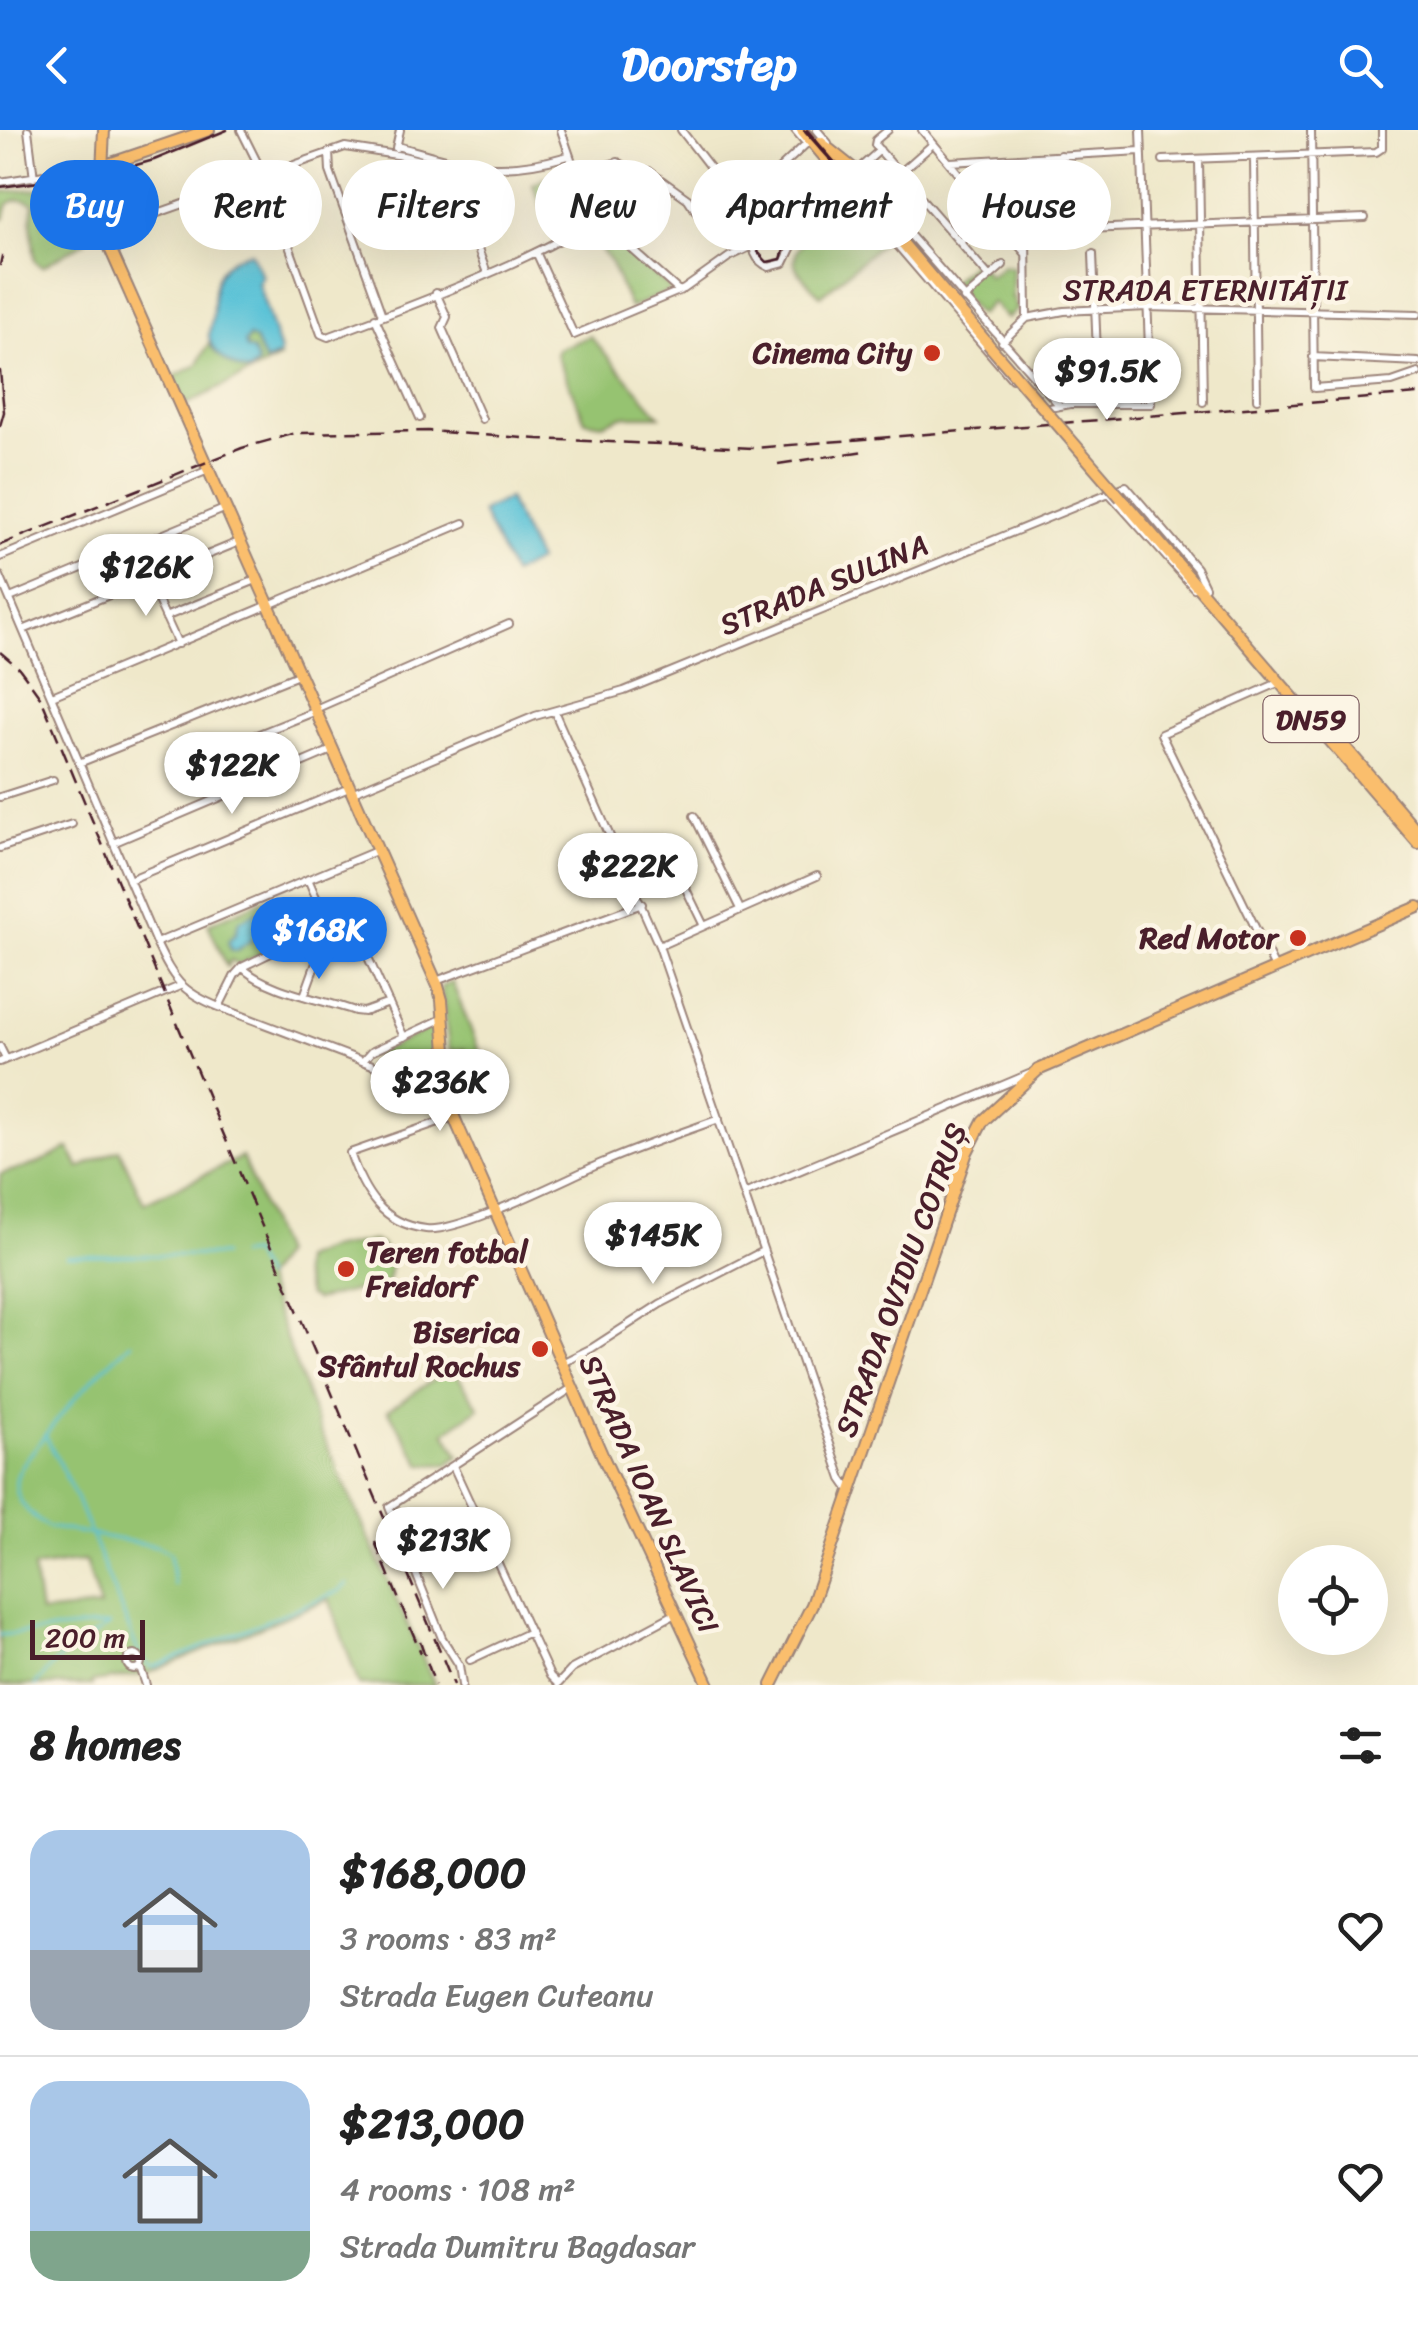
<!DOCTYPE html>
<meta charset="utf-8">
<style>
:root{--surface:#fff;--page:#f2f2f2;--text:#222;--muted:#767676;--line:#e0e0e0;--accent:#1a73e8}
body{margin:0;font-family:Sriracha,sans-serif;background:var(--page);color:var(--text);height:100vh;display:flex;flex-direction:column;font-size:38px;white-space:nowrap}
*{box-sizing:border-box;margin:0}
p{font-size:32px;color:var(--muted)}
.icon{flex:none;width:55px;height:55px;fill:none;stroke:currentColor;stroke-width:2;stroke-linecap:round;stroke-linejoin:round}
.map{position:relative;height:1555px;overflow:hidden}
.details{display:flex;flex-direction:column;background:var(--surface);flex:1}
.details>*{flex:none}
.guide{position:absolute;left:30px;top:30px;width:1360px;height:90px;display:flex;gap:20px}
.buttons{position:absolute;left:1278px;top:1415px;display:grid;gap:20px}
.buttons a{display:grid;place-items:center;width:110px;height:110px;border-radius:50%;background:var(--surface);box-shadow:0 10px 40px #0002;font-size:50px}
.scale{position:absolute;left:30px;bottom:25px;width:115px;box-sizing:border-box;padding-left:10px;border:5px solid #4a1f2b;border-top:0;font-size:28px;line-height:35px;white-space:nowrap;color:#4a1f2b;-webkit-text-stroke:8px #fcf5e5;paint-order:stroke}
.price{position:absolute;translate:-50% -85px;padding:0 22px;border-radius:35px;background:#fff;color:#222;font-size:32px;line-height:65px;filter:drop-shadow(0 2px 5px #0008)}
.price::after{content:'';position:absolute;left:50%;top:60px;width:30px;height:22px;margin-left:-15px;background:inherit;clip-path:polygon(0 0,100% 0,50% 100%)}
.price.on{background:var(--accent);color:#fff}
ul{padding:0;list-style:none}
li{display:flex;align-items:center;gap:30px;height:250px;padding:0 30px}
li+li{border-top:2px solid var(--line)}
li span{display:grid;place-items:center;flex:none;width:280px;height:200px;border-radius:30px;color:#555}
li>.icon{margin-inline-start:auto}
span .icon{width:120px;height:120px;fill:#fffc;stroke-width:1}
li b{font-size:42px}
h2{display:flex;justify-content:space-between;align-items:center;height:120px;padding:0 30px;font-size:42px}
.pill{padding:0 35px;border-radius:45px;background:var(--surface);box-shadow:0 10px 40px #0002;font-size:35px;line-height:90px}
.pill.on{background:var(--accent);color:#fff}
header{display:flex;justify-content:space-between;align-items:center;height:130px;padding:0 30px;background:var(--accent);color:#fff;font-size:45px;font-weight:800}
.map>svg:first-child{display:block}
.green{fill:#96c371;stroke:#70714e;stroke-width:2.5;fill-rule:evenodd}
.water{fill:#5ac2d7;stroke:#527081;stroke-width:2.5}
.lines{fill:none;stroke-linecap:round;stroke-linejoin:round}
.stream{stroke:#5ac2d7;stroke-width:2.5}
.minor-casing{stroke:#9c847a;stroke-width:10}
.major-casing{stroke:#9c847a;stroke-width:14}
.minor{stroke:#fff;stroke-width:6}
.major{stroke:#fabe6d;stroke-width:10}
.tram{stroke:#4a1f2b;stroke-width:2.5}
.rail{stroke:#4a1f2b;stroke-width:2.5;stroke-dasharray:15 8;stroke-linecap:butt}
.major-bridge-casing{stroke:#9c847a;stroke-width:14;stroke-linecap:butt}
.major-bridge{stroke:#fabe6d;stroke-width:10}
.poi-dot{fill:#c8321e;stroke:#fcf5e5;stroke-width:4}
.labels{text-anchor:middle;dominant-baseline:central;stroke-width:9;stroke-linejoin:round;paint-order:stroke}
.shield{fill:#fcf5e5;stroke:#7f5f63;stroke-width:2.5}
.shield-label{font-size:28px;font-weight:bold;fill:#4a1f2b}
.street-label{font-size:30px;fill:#4a1f2b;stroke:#fcf5e5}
.poi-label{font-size:30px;font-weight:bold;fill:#4a1f2b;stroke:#fcf5e5;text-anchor:end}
</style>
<header><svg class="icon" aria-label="back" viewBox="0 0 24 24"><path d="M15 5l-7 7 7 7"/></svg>Doorstep<svg class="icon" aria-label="search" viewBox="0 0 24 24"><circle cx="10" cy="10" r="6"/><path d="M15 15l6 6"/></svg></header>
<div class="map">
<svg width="1418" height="1555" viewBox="0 0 1418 1555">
<rect width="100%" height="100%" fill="#fcf5e5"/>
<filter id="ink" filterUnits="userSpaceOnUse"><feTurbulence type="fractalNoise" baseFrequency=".01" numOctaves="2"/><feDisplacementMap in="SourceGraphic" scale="20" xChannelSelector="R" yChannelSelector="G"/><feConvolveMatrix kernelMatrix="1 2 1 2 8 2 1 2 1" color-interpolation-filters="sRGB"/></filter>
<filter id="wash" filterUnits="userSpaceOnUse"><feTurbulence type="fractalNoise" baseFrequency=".0048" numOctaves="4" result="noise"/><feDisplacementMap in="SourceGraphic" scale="40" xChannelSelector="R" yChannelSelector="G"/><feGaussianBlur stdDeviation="2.25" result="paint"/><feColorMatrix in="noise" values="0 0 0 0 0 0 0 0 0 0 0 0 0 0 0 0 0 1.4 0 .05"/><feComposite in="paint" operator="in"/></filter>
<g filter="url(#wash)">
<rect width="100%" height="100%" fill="#efe8ca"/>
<!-- green -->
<path class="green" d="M546,47L560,58C578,52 589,72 599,84L554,110L533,54Z
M39,59L44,95L49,96L70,86L86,111L42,137L35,131L31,92L34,74C24,69 18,68 8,74L4,89H0V62Z
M848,73H853L885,110L821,166C814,158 797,145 795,134C791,110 832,87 848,73Z
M597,96L671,159V161L630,178L610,131L587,103Z
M976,130L989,146L1003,135L1013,137L1012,168L1015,169V176L1020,177L1007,189L992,172L979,185L950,153Z
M251,206L255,210L265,232L279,226L280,228L185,275L173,247L197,235L209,213L217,224L247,219L245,212Z
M590,206L660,286H622L602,294L585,291L556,224L558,219Z
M271,767L288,811L239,834L231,830L227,837L208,794Z
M452,852L491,951L453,969L454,930L466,928L464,919L453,921L449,918L441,857Z
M439,894L446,963L442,965L428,957L425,951L374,925Z
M69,1018L79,1038L119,1019L144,1073L242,1027L282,1124L264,1149L319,1298L435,1555H359L329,1469L146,1544L92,1552V1555H0V1044L36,1034ZM85,1431L100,1477L40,1483L33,1438Z
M372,1111L382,1115C389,1128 394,1140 386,1153L316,1170L308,1165L301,1143L302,1129L328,1119Z
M452,1237L479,1278L445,1302L459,1326L448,1334L422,1335L388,1280Z"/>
<!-- water -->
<path class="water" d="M251,122L262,146L258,153L280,222L279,226L265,232L255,210L249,207L245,212L247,219L253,221L258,234L249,242C234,238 209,223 209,206C209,198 213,191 213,182C213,151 217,130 251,122Z
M508,369L538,431L512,444L482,382Z
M263,779C271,785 281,801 267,808C261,811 255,808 250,811C244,814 241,819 235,821L231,820L228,811L236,803L239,791Z"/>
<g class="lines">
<!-- stream -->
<path class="stream" d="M239,1125L252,1124L264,1148
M67,1126L223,1125
M131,1213C95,1243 67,1276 39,1313C32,1323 21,1334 17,1346C11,1368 31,1387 48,1397L157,1416L170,1423L174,1455
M45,1304L77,1370L138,1521L149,1536L154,1537L339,1461L348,1453
M0,1505L109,1495
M35,1555L63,1525L108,1496"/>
</g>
</g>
<g filter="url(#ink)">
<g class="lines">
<!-- minor casing -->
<g class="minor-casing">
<path id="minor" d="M28,0L34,48
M241,0L263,44L321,204L328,207C377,188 613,105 621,60L572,32L561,0
M681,0L740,76L756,110
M795,0L806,13
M817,0L828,13
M888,0L876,10L875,15L989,146
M922,0L1026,124
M1311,0L1314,258L1392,252L1418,243
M397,16C467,35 495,47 568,26
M396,18L400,0
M329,22L330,41L382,185
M1060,25L1064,100
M1254,29L1257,269
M1163,30L1376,22L1382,18V0
M1199,30L1203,272
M950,32L1141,21
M447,38L487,143
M590,40L618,32L645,47L649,41L688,69L705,95L740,76L807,13
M859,43L863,35L880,20
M900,43L933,14
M833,45L835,48C824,62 800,95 783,100C774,103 767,98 759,105C747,117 757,132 769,137L784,133L797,106L849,63
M0,52L101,36
M883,74L1059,275
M867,80L1012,249
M598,89L679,161
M104,102L345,17L403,26L462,41L469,35
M1009,102L1365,88
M1026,102L1027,188
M960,112L994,85
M536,122L574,205L684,159L729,127L754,115
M1093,124L1099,275
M436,163L447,187L442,198L482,289
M964,169L1003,135
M375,188L420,288
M1002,212L1027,188L1064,181L1147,177L1418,184
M1313,227L1418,232
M1045,279L1070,274H1151L1141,0
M1108,362L1194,458
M0,427L206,341
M0,446L156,813C174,850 180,861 219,877L399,945L441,971L450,973
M148,449L178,514
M10,468L224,379
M165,487L256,450
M23,500L239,412
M52,566L464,393
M313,580L509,494
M554,581L659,816L842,1349L851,1362
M79,633L298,545
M186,633L314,582
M351,663L535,586L624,561L1126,356L1196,438L1205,457
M0,667L53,650
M694,686L740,779
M113,713L332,620
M664,714L704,796
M0,718L72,694
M129,750L349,658
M156,813L376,721
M659,816L817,746
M242,837C265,861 325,870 355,881L364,882L389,873
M1275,838L1161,604L1278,553
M436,851L642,774
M304,866L329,797L308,749
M219,877L235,845L242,837L349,785L404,907
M0,917L6,929
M363,931L371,922L444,888
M0,932L180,856
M453,987L350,1023C363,1061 382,1094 426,1099C461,1103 566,1048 604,1032C641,1016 681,1003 719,989
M744,1064L1029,944
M562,1233L592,1218L660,1174L763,1121
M453,1336L550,1546L558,1554
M127 1532a7 7 0 1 1 14 0a7 7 0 1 1-14 0Z
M470,1530L530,1502
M140,1537L146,1555
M558,1554L572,1539L675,1484
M462,1555L459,1535L442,1508L389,1377L572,1258"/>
</g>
<!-- major casing -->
<g class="major-casing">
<path id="major" d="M104,0L100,82L105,107L438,856L442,870L450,973L454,987L603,1327L709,1555
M802,0L827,30L840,54L884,91L988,214
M820,12L855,40L884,84
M103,36L209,0
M1121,368L1418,713
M1334,604L1418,702
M772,1555L812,1475L967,1022L983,991L1038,940L1418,777"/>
</g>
<!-- minor -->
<use href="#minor" class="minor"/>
<!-- major -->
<use href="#major" class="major"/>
<!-- tram -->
<path class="tram" d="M804,0L842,43V54L788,104L769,105L761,109L758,122L767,132L781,129L789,105L844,54L843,42L807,0
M0,57L104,44L154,30L227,0
M0,135L2,126
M0,241L4,282L0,296"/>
<!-- rail -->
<path class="rail" d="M778,334L864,321
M0,415L242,318L296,303L428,301L538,309L754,318L1418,264
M0,522L19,538L41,568L454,1555
M375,1412L421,1523
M420,1511L435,1555"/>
<!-- major-bridge casing -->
<g class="major-bridge-casing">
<path id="major-bridge" d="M988,214L1121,368"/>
</g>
<!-- major-bridge -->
<use href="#major-bridge" class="major-bridge"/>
</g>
</g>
<!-- markers -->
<g class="poi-dot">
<circle cx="932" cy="223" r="10"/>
<circle cx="1298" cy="808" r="10"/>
<circle cx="346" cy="1139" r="10"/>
<circle cx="540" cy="1219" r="10"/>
</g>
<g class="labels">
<!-- shield labels -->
<rect class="shield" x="1263.5" y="566" width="95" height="46" rx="8"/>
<g class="shield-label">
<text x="1311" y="589">DN59</text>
</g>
<!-- street labels -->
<g class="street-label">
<text x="1205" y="160">STRADA ETERNITĂȚII</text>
<text transform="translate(824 455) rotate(-22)">STRADA SULINA</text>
<text transform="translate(901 1150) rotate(-70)">STRADA OVIDIU COTRUȘ</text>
<text transform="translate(649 1364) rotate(66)">STRADA IOAN SLAVICI</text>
</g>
<!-- poi labels -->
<g class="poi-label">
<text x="912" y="223">Cinema City</text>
<text x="1278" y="808">Red Motor</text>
<text x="366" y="1122" text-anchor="start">Teren fotbal<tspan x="366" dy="34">Freidorf</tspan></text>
<text x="520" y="1202">Biserica<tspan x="520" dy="34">Sfântul Rochus</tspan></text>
</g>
</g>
</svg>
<div class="buttons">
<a><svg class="icon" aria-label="locate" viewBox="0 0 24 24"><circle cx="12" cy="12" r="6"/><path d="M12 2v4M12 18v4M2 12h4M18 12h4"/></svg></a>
</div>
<div class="scale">200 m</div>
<b class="price" style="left:1107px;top:293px">$91.5K</b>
<b class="price" style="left:146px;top:489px">$126K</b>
<b class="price" style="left:232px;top:687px">$122K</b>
<b class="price" style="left:628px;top:788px">$222K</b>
<b class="price on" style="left:319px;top:852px">$168K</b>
<b class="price" style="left:440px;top:1004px">$236K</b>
<b class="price" style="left:653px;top:1157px">$145K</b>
<b class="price" style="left:443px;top:1462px">$213K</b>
<div class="guide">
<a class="pill on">Buy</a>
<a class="pill">Rent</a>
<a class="pill">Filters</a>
<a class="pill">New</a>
<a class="pill">Apartment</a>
<a class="pill">House</a>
</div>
</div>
<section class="details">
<h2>8 homes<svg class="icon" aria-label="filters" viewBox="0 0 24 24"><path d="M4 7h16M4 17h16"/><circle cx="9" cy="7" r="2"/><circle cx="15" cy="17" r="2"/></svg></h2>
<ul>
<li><span style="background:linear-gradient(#a9c7e8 60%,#9aa5b1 0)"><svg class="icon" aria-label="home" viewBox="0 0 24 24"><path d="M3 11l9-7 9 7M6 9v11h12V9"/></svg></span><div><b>$168,000</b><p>3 rooms · 83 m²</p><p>Strada Eugen Cuteanu</p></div><svg class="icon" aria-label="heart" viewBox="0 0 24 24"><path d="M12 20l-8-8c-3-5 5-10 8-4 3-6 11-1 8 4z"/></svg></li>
<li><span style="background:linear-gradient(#a9c7e8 75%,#7fa58c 0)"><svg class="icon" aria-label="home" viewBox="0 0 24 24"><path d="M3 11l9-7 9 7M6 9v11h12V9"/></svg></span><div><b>$213,000</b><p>4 rooms · 108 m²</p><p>Strada Dumitru Bagdasar</p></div><svg class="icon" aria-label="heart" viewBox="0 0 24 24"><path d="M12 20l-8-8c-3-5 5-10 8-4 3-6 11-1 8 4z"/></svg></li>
</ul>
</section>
